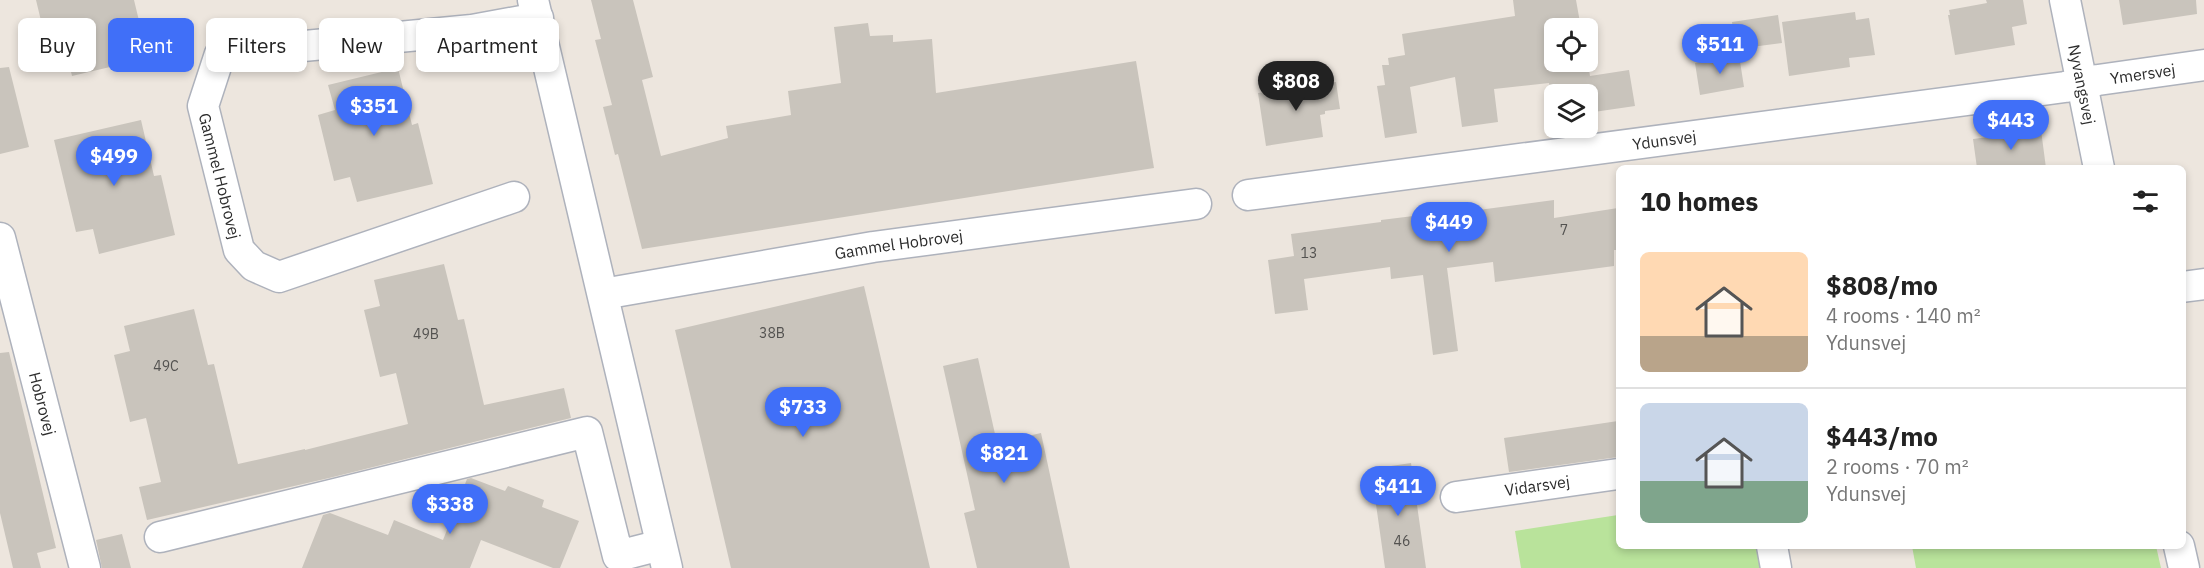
<!DOCTYPE html>
<meta charset="utf-8">
<style>
:root{--surface:#fff;--page:#f2f2f2;--text:#222;--muted:#767676;--line:#e0e0e0;--accent:#406ff8}
body{margin:0;font-family:"IBM Plex Sans",sans-serif;background:var(--page);color:var(--text);height:100vh;display:flex;flex-direction:column;font-size:22px;white-space:nowrap}
*{box-sizing:border-box;margin:0}
p{font-size:20px;color:var(--muted)}
.icon{flex:none;width:33px;height:33px;fill:none;stroke:currentColor;stroke-width:2;stroke-linecap:round;stroke-linejoin:round}
.map{position:relative;flex:1;overflow:hidden}
.sheet{position:absolute;left:1616px;top:165px;width:570px;height:384px;display:flex;flex-direction:column;background:var(--surface);border-radius:9px;box-shadow:0 3px 9px #0003}
.sheet>*{flex:none}
.top-card{position:absolute;left:18px;top:18px;width:570px;height:54px;display:flex;gap:12px}
.buttons{position:absolute;left:1544px;top:18px;display:grid;gap:12px}
.buttons a{display:grid;place-items:center;width:54px;height:54px;border-radius:9px;background:var(--surface);box-shadow:0 3px 9px #0003;font-size:30px}
.price{position:absolute;translate:-50% -51px;padding:0 14px;border-radius:21px;background:var(--accent);color:#fff;font-size:20px;line-height:39px;filter:drop-shadow(0 2px 3px #0008)}
.price::after{content:'';position:absolute;left:50%;top:36px;width:18px;height:14px;margin-left:-9px;background:inherit;clip-path:polygon(0 0,100% 0,50% 100%)}
.price.selected{background:#222;color:#fff}
ul{padding:0;list-style:none}
li{display:flex;align-items:center;gap:18px;height:150px;padding:0 24px}
li+li{border-top:2px solid var(--line)}
li span{display:grid;place-items:center;flex:none;width:168px;height:120px;border-radius:9px;color:#555}
li>.icon{margin-inline-start:auto}
span .icon{width:72px;height:72px;fill:#fffc;stroke-width:1}
li b{font-size:26px}
h2{display:flex;justify-content:space-between;align-items:center;height:72px;padding:0 24px;font-size:26px}
.pill{padding:0 21px;border-radius:9px;background:var(--surface);box-shadow:0 3px 9px #0003;font-size:21px;line-height:54px}
.pill.selected{background:var(--accent);color:#fff}
.map>svg:first-child{display:block}
.green{fill:#b9e39b}
.building{fill:#c9c4bc}
.lines{fill:none;stroke-linecap:round;stroke-linejoin:round}
.minor-casing{stroke:#aeb2bc;stroke-width:33}
.minor{stroke:#fff;stroke-width:30}
.labels{text-anchor:middle;dominant-baseline:central;stroke-width:5;stroke-linejoin:round;paint-order:stroke}
.number-label{font-size:14px;fill:#535250}
.street-label{font-size:16px;fill:#2c2c2c;stroke:#fff}
</style>
<div class="map">
<svg width="2204" height="568" viewBox="0 0 2204 568">
<rect width="100%" height="100%" fill="#ede6de"/>
<!-- green -->
<path class="green" d="M1618,515V546H1758L1762,568H1521L1515,531Z
M1912,546H2156L2161,568H1916Z"/>
<!-- building -->
<path class="building" d="M36,0H134L148,58L72,76L66,51L49,54Z
M591,0H633L653,77L642,80L661,156L728,138L726,126L791,115L788,91L841,83L834,27L868,23L870,36L893,35V42L932,39L936,93L1136,61L1154,168L642,249L618,154L615,155L603,107L612,105L595,40L601,39Z
M1513,0H1576L1581,28H1554V62H1587V58L1590,76L1629,70L1635,106L1587,113V94H1554V111L1549,83L1494,89L1498,122L1462,127L1455,77L1410,87L1417,133L1385,138L1377,86L1385,85L1382,65H1389L1388,58L1405,55L1402,34L1515,16Z
M1986,0H2023L2027,24L2012,27L2015,45L1955,55L1948,15H1950L1949,10L1987,3Z
M2119,0H2196L2197,14L2123,25Z
M1855,12L1856,20L1869,18L1875,55L1849,58L1850,67L1789,76L1782,22Z
M1778,15L1782,43L1736,49L1732,22Z
M1739,55L1744,87L1700,95L1695,63Z
M9,67L29,147L0,154V68Z
M398,68L412,125L418,123L433,184L357,202L350,177L334,181L318,115L335,110L328,85Z
M1336,82L1340,109L1325,111V114L1320,115L1323,137L1266,146L1258,93Z
M141,120L154,176L161,175L175,235L99,254L93,229L76,232L54,140Z
M2041,130L2046,168H1977L1973,139Z
M1554,200V218L1618,208V250H1614V266L1495,282L1493,262L1447,268L1458,351L1433,355L1423,275L1391,279L1390,267L1304,279L1308,310L1275,314L1268,260L1294,256L1291,234L1381,222V220L1462,210L1463,212Z
M444,264L458,320L464,319L484,405L564,388L571,418L329,478L147,520L139,487L161,482L146,418L130,422L114,355L130,351L124,326L194,309L208,365L214,364L238,464L305,449V450L408,424L396,373L380,377L364,310L380,306L374,280Z
M864,286L930,568H731L675,330Z
M9,352L56,548L37,553L41,568H13L0,513V353Z
M978,358L997,443L1041,433L1070,568H977L964,513L975,510L943,366Z
M1618,421V457L1509,472L1504,438Z
M1411,463L1426,568H1385L1371,469Z
M471,478L505,491L508,486L544,500L542,507L579,521L560,568H553L481,540L470,568H302L323,515L330,513L388,535L394,520L443,540L467,479Z
M122,534L131,568H102L96,540Z"/>
<g class="lines">
<!-- minor casing -->
<g class="minor-casing">
<g id="minor">
<path d="M533,0L667,568"/>
<path id="s1" d="M2065,0L2099,168"/>
<path id="s2" d="M1248,195L2065,87L2098,80L2204,65"/>
<path d="M514,197L279,277L254,266L239,250L203,106L220,54L472,30L538,18"/>
<path id="s3" d="M0,238L85,568"/>
<path d="M2182,287L2204,284"/>
<path id="s4" d="M603,294L873,247L1196,204"/>
<path id="s5" d="M1456,497L1618,474"/>
<path d="M160,537L587,432L618,556L661,545"/>
<path d="M1772,546L1776,568"/>
<path d="M2179,546L2184,568"/>
</g>
</g>
<!-- minor -->
<use href="#minor" class="minor"/>
</g>
<g class="labels">
<!-- number labels -->
<g class="number-label">
<text x="1564" y="230">7</text>
<text x="1309" y="253">13</text>
<text x="772" y="333">38B</text>
<text x="426" y="334">49B</text>
<text x="166" y="366">49C</text>
<text x="1402" y="541">46</text>
</g>
<!-- street labels -->
<g class="street-label">
<text stroke="none"><textPath href="#s2" startOffset="903">Ymersvej</textPath></text>
<text stroke="none"><textPath href="#s1" startOffset="86">Nyvangsvej</textPath></text>
<text stroke="none"><textPath href="#s2" startOffset="420">Ydunsvej</textPath></text>
<text transform="translate(220 176) rotate(76)">Gammel Hobrovej</text>
<text stroke="none"><textPath href="#s4" startOffset="300">Gammel Hobrovej</textPath></text>
<text stroke="none"><textPath href="#s3" startOffset="171">Hobrovej</textPath></text>
<text stroke="none"><textPath href="#s5" startOffset="82">Vidarsvej</textPath></text>
</g>
</g>
</svg>
<div class="buttons">
<a><svg class="icon" aria-label="locate" viewBox="0 0 24 24"><circle cx="12" cy="12" r="6"/><path d="M12 2v4M12 18v4M2 12h4M18 12h4"/></svg></a>
<a><svg class="icon" aria-label="layers" viewBox="0 0 24 24"><path d="M12 4l9 5-9 5-9-5zM3 14l9 5 9-5"/></svg></a>
</div>
<b class="price" style="left:1720px;top:75px">$511</b>
<b class="price selected" style="left:1296px;top:112px">$808</b>
<b class="price" style="left:374px;top:137px">$351</b>
<b class="price" style="left:2011px;top:151px">$443</b>
<b class="price" style="left:114px;top:187px">$499</b>
<b class="price" style="left:1449px;top:253px">$449</b>
<b class="price" style="left:803px;top:438px">$733</b>
<b class="price" style="left:1004px;top:484px">$821</b>
<b class="price" style="left:1398px;top:517px">$411</b>
<b class="price" style="left:450px;top:535px">$338</b>
<div class="top-card">
<a class="pill">Buy</a>
<a class="pill selected">Rent</a>
<a class="pill">Filters</a>
<a class="pill">New</a>
<a class="pill">Apartment</a>
</div>
<section class="sheet">
<h2>10 homes<svg class="icon" aria-label="filters" viewBox="0 0 24 24"><path d="M4 7h16M4 17h16"/><circle cx="9" cy="7" r="2"/><circle cx="15" cy="17" r="2"/></svg></h2>
<ul>
<li><span style="background:linear-gradient(#ffd9b3 70%,#b9a48a 0)"><svg class="icon" aria-label="home" viewBox="0 0 24 24"><path d="M3 11l9-7 9 7M6 9v11h12V9"/></svg></span><div><b>$808/mo</b><p>4 rooms · 140 m²</p><p>Ydunsvej</p></div></li>
<li><span style="background:linear-gradient(#c9d6e8 65%,#7fa58c 0)"><svg class="icon" aria-label="home" viewBox="0 0 24 24"><path d="M3 11l9-7 9 7M6 9v11h12V9"/></svg></span><div><b>$443/mo</b><p>2 rooms · 70 m²</p><p>Ydunsvej</p></div></li>
</ul>
</section>
</div>
